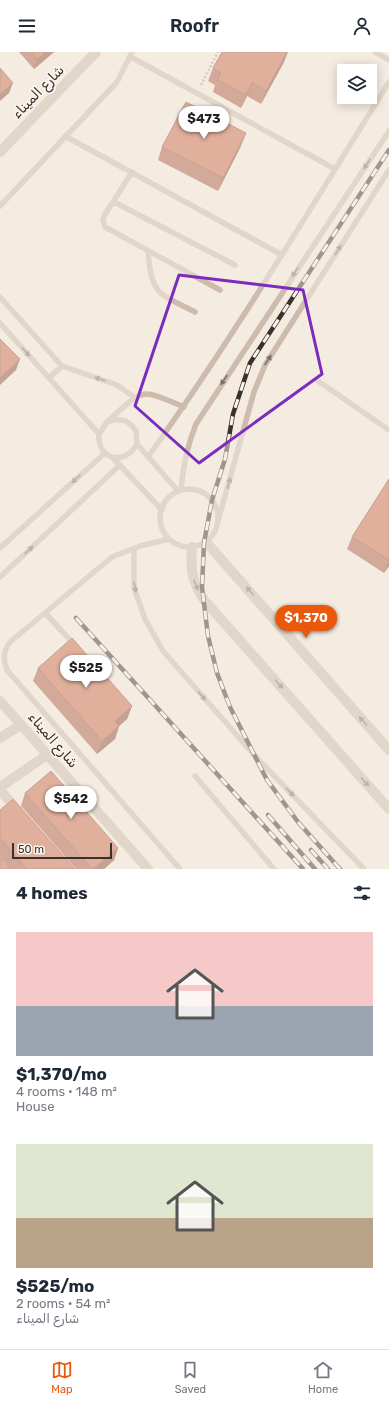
<!DOCTYPE html>
<meta charset="utf-8">
<style>
:root{--surface:#fff;--page:#f2f2f3;--text:#1f2937;--muted:#747a83;--line:#e0e1e3;--accent:#ea580c}
body{margin:0;font-family:Rubik,Vazirmatn,sans-serif;background:var(--page);color:var(--text);height:100vh;display:flex;flex-direction:column;font-size:15px;white-space:nowrap}
*{box-sizing:border-box;margin:0}
p{font-size:13px;color:var(--muted)}
.icon{flex:none;width:22px;height:22px;fill:none;stroke:currentColor;stroke-width:2;stroke-linecap:round;stroke-linejoin:round}
.map{position:relative;height:817px;overflow:hidden}
.sheet{display:flex;flex-direction:column;background:var(--surface);flex:1}
.sheet>*{flex:none}
.buttons{position:absolute;left:337px;top:12px;display:grid;gap:8px}
.buttons a{display:grid;place-items:center;width:40px;height:40px;border-radius:0px;background:var(--surface);box-shadow:0 2px 10px #0003;font-size:20px}
.scale{position:absolute;left:12px;bottom:10px;width:100px;box-sizing:border-box;padding-left:4px;border:2px solid #3b302b;border-top:0;font-size:11px;line-height:14px;white-space:nowrap;color:#3b302b;-webkit-text-stroke:3px #fbf5ee;paint-order:stroke}
.price{position:absolute;translate:-50% -34px;padding:0 9px;border-radius:14px;background:#fff;color:#222;font-size:13px;line-height:26px;filter:drop-shadow(0 1px 2px #0008)}
.price::after{content:'';position:absolute;left:50%;top:24px;width:12px;height:9px;margin-left:-6px;background:inherit;clip-path:polygon(0 0,100% 0,50% 100%)}
.price.on{background:var(--accent);color:#fff}
ul{padding:0;list-style:none}
li{display:grid;align-content:center;gap:8px;height:212px;padding:0 16px}
li span{display:grid;place-items:center;height:124px;border-radius:0px;color:#555}
li>.icon{margin-inline-start:auto}
span .icon{width:72px;height:72px;fill:#fffc;stroke-width:1}
li b{font-size:17px}
h2{display:flex;justify-content:space-between;align-items:center;height:48px;padding:0 16px;font-size:17px}
header{display:flex;justify-content:space-between;align-items:center;height:52px;padding:0 16px;background:var(--surface);font-size:18px;font-weight:600}
.dock{display:flex;justify-content:space-around;align-items:center;height:56px;border-top:1px solid var(--line);background:var(--surface);font-size:11px;color:var(--muted)}
.dock a{display:grid;justify-items:center;gap:2px}
.dock .on{color:var(--accent)}
.map>svg:first-child{display:block}
.lines{fill:none;stroke-linecap:round;stroke-linejoin:round}
.path{stroke:#b9a596;stroke-width:2.5;stroke-dasharray:2 2;stroke-linecap:butt}
.service{stroke:#cdbbac;stroke-width:5.5}
.minor{stroke:#cdbbac;stroke-width:10}
.tertiary{stroke:#cdbbac;stroke-width:10}
.rail-casing{stroke:#3b302b;stroke-width:4.5}
.rail{stroke:#fbf5ee;stroke-width:3;stroke-dasharray:9;stroke-linecap:butt}
.wall{fill:#ac5a40}
.shaded-wall{fill:#8c4a34}
.building{fill:#c8694b;stroke:#8c4a34}
.oneway{fill:#7d6f65}
.marked{fill:none;stroke:#7b2cbf;stroke-width:3;stroke-linejoin:round}
.labels{text-anchor:middle;dominant-baseline:central;stroke-width:3.5;stroke-linejoin:round;paint-order:stroke}
.street-label{font-size:14px;fill:#3b302b;stroke:#fbf5ee}
</style>
<header><svg class="icon" aria-label="menu" viewBox="0 0 24 24"><path d="M4 6h16M4 12h16M4 18h16"/></svg>Roofr<svg class="icon" aria-label="person" viewBox="0 0 24 24"><circle cx="12" cy="8" r="4"/><path d="M4 21q1-7 8-7t8 7"/></svg></header>
<div class="map">
<svg width="389" height="817" viewBox="0 0 389 817">
<rect width="100%" height="100%" fill="#f4ebe1"/>
<g class="lines">
<!-- path -->
<path class="path" d="M201,33L218,0"/>
<!-- service -->
<path class="service" d="M375,0L389,8
M131,5L335,117
M65,84L282,203
M132,120L104,164L103,168L105,175L220,238
M114,150L235,213
M0,154L117,30L132,0
M148,198C149,211 150,233 162,242C171,249 184,254 195,260
M0,245L62,314L117,333L134,345
M0,271L99,382
M49,326L62,314
M318,329L389,378
M109,368C145,336 139,336 184,355
M137,392C124,415 97,407 99,382L107,370C120,365 129,368 136,379L137,392L178,439
M148,405C234,284 311,156 389,30
M113,406L162,458
M160 466a29 29 0 1 1 58 0a29 29 0 1 1-58 0Z
M181,438C183,414 187,394 196,372L389,79
M218,469L254,340L265,313L389,118
M169,487L140,494L112,505L10,590C3,600 3,607 7,618L180,817
M0,496L105,401
M134,497V536L145,567L163,599L256,705L364,817
M0,525L120,413
M45,561L74,592
M195,724L274,817"/>
<!-- minor -->
<path class="minor" d="M0,100L96,0
M0,649L148,817
M0,686L21,673
M0,735L47,703
M0,738L18,759"/>
<!-- tertiary -->
<path class="tertiary" d="M206,490L389,698
M192,495C190,518 192,529 204,548L389,757"/>
<!-- rail casing -->
<g class="rail-casing">
<path id="rail" d="M76,566L303,817
M268,763L315,817
M311,798L328,817
M340,817L298,770L267,728L230,655L217,621L208,584L202,535L204,491L212,448L225,407L233,362L250,311L389,98"/>
</g>
<!-- rail -->
<use href="#rail" class="rail"/>
</g>
<!-- wall -->
<path class="wall" d="M19,0H54L34,17Z
M284,10L261,52L247,44L241,56L213,40L215,33L208,29L213,16Z
M241,94L218,139L158,108L162,95Z
M389,427V514L384,521L347,497L352,485Z
M38,616L132,654L127,667L119,674L115,687L97,702L33,629Z
M25,741L118,796L114,808L104,817H76L21,754Z
M0,758L75,817H11L0,804Z"/>
<!-- shaded-wall -->
<path class="shaded-wall" d="M46,0H54L34,17L37,7Z
M287,0H288L284,10L261,52L266,39Z
M13,31L9,41L0,49V42Z
M252,31L247,44L241,56L246,43Z
M246,81L241,94L218,139L223,126Z
M20,307L16,318L0,333V326Z
M389,508V514L384,521Z
M132,654L127,667L119,674L115,687L97,702L102,689L115,669Z
M118,796L114,808L104,817H93Z"/>
<!-- building -->
<path class="building" d="M32,0H46L37,7Z
M222,0H287L266,39L252,31L246,43L218,28L221,21L213,16Z
M0,16L13,31L0,42Z
M186,50L246,81L223,126L162,95Z
M0,287L20,307L0,326Z
M389,427V508L352,485Z
M72,586L132,654L115,669L119,674L102,689L38,616Z
M51,719L118,796L93,817H92L25,741Z
M13,747L75,817H27L0,786V758Z
M0,805L11,817H0Z"/>
<!-- one-way arrows -->
<defs><path id="oneway-solid" d="M-6-.8H1V-3.2L6.5 0L1 3.2V.8H-6Z"/></defs>
<g class="oneway">
<use href="#oneway-solid" transform="translate(367 112) rotate(124)"/>
<use href="#oneway-solid" transform="translate(338 198) rotate(-58)"/>
<use href="#oneway-solid" transform="translate(295 220) rotate(124)"/>
<use href="#oneway-solid" transform="translate(26 300) rotate(48)"/>
<use href="#oneway-solid" transform="translate(268 308) rotate(-57)"/>
<use href="#oneway-solid" transform="translate(100 327) rotate(-161)"/>
<use href="#oneway-solid" transform="translate(224 328) rotate(124)"/>
<use href="#oneway-solid" transform="translate(76 427) rotate(138)"/>
<use href="#oneway-solid" transform="translate(229 431) rotate(-75)"/>
<use href="#oneway-solid" transform="translate(29 498) rotate(-43)"/>
<use href="#oneway-solid" transform="translate(196 533) rotate(68)"/>
<use href="#oneway-solid" transform="translate(135 535) rotate(80)"/>
<use href="#oneway-solid" transform="translate(250 539) rotate(-131)"/>
<use href="#oneway-solid" transform="translate(279 632) rotate(48)"/>
<use href="#oneway-solid" transform="translate(202 644) rotate(49)"/>
<use href="#oneway-solid" transform="translate(363 669) rotate(-131)"/>
<use href="#oneway-solid" transform="translate(365 730) rotate(48)"/>
<use href="#oneway-solid" transform="translate(290 740) rotate(46)"/>
</g>
<!-- marked area -->
<path d="M0 0H389V817H0ZM179,223L303,238L322,322L199,411L135,354Z" fill="#f4ebe1" fill-opacity=".55" fill-rule="evenodd"/>
<path class="marked" d="M179,223L303,238L322,322L199,411L135,354Z"/>
<g class="labels">
<!-- street labels -->
<g class="street-label">
<text transform="translate(38 40) rotate(-46)">شارع الميناء</text>
<text transform="translate(53 688) rotate(49)">شارع الميناء</text>
</g>
</g>
</svg>
<div class="buttons">
<a><svg class="icon" aria-label="layers" viewBox="0 0 24 24"><path d="M12 4l9 5-9 5-9-5zM3 14l9 5 9-5"/></svg></a>
</div>
<div class="scale">50 m</div>
<b class="price" style="left:204px;top:88px">$473</b>
<b class="price on" style="left:306px;top:587px">$1,370</b>
<b class="price" style="left:86px;top:637px">$525</b>
<b class="price" style="left:71px;top:768px">$542</b>
</div>
<section class="sheet">
<h2>4 homes<svg class="icon" aria-label="filters" viewBox="0 0 24 24"><path d="M4 7h16M4 17h16"/><circle cx="9" cy="7" r="2"/><circle cx="15" cy="17" r="2"/></svg></h2>
<ul>
<li><span style="background:linear-gradient(#f6c9c9 60%,#9aa5b1 0)"><svg class="icon" aria-label="home" viewBox="0 0 24 24"><path d="M3 11l9-7 9 7M6 9v11h12V9"/></svg></span><div><b>$1,370/mo</b><p>4 rooms · 148 m²</p><p>House</p></div></li>
<li><span style="background:linear-gradient(#dfe7d0 60%,#b9a48a 0)"><svg class="icon" aria-label="home" viewBox="0 0 24 24"><path d="M3 11l9-7 9 7M6 9v11h12V9"/></svg></span><div><b>$525/mo</b><p>2 rooms · 54 m²</p><p>شارع الميناء</p></div></li>
</ul>
</section>
<nav class="dock">
<a class="on"><svg class="icon" aria-label="map" viewBox="0 0 24 24"><path d="M3 6l6-2 6 2 6-2v14l-6 2-6-2-6 2zM9 4v14M15 6v14"/></svg>Map</a>
<a><svg class="icon" aria-label="saved" viewBox="0 0 24 24"><path d="M7 4h10v16l-5-4-5 4z"/></svg>Saved</a>
<a><svg class="icon" aria-label="home" viewBox="0 0 24 24"><path d="M3 11l9-7 9 7M6 9v11h12V9"/></svg>Home</a>
</nav>
